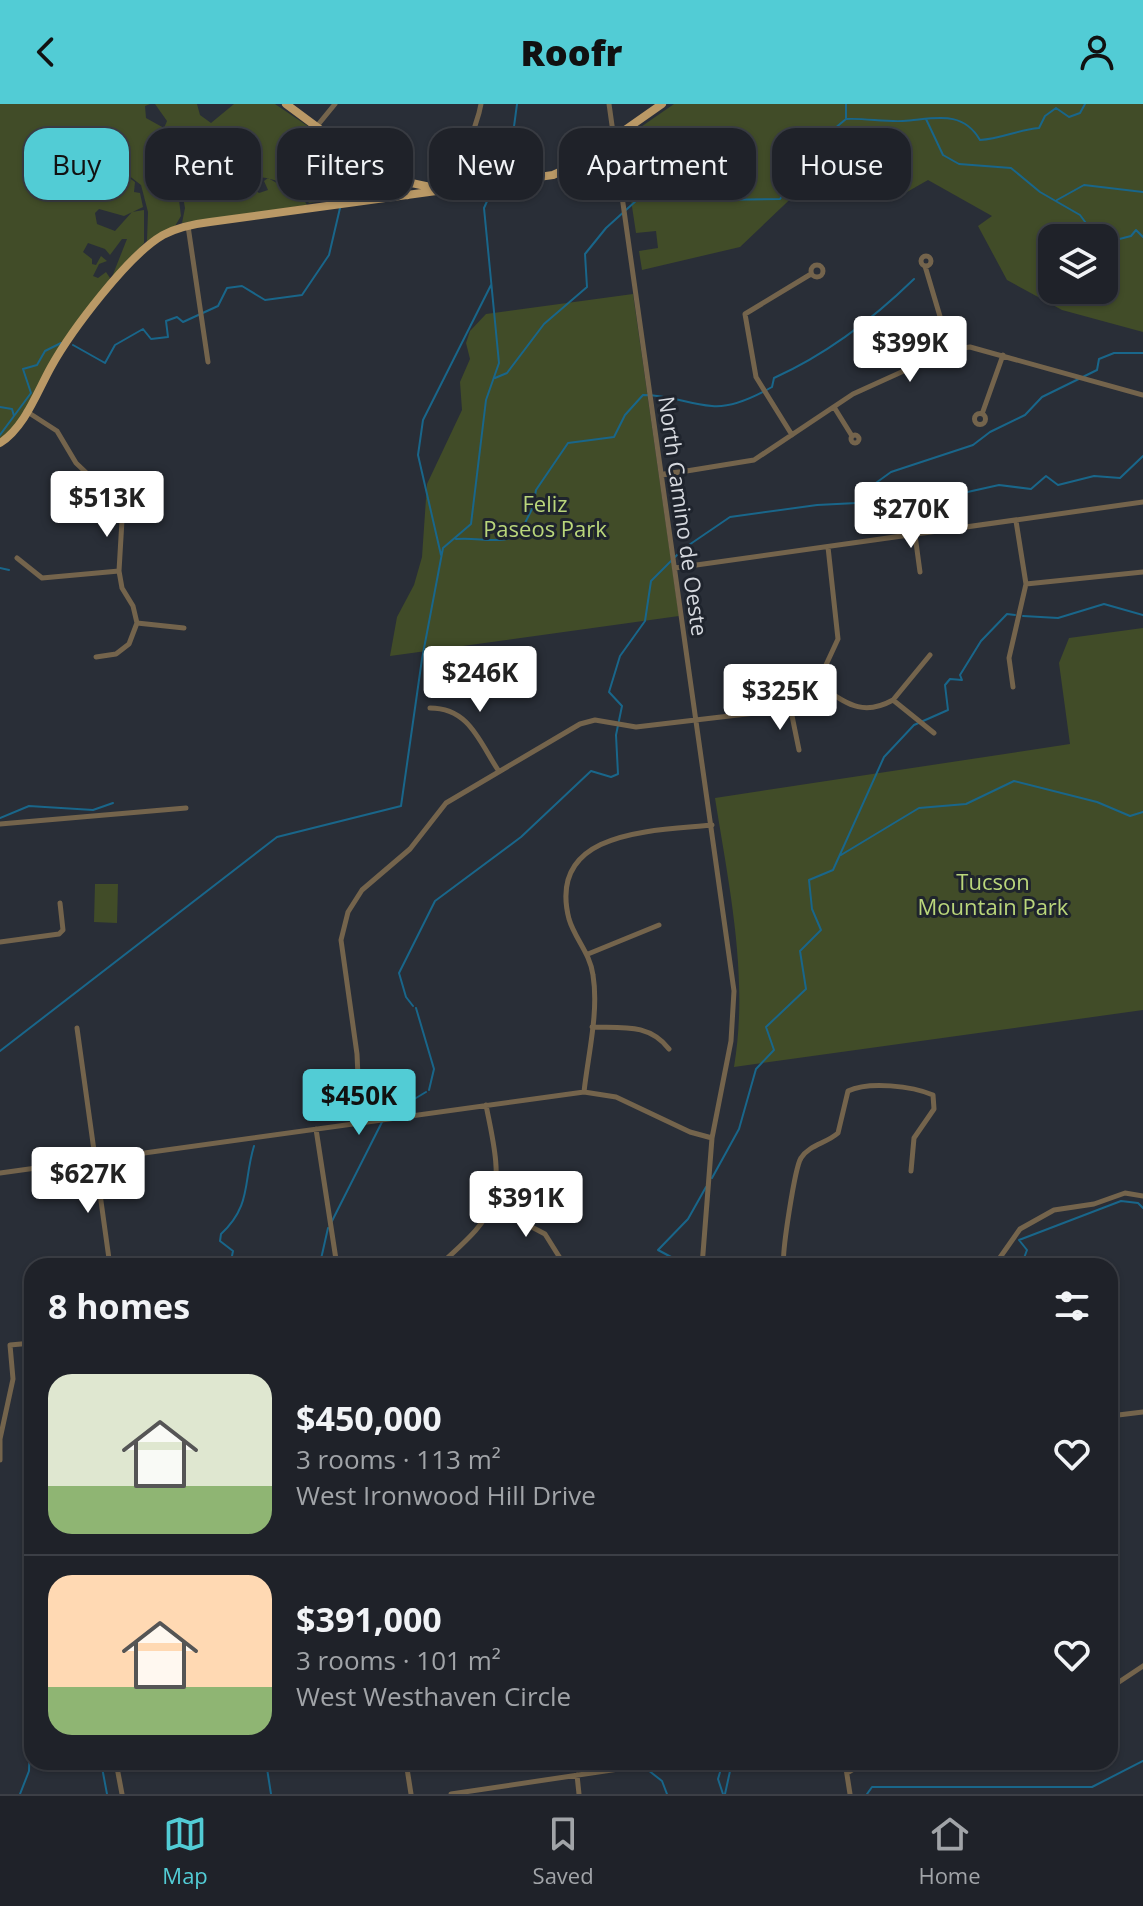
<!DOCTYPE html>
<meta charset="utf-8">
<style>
:root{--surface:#1f2229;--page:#2c2f35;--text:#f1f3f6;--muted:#a1a4a8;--line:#3c3f46;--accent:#52ccd5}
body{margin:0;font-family:"Open Sans",sans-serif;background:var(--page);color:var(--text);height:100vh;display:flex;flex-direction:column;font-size:30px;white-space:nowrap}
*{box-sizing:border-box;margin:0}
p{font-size:26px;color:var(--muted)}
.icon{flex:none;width:44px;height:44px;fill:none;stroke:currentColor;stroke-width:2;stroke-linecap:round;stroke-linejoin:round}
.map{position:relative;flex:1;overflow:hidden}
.panel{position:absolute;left:24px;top:1154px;width:1094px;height:512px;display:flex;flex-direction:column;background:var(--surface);border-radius:24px;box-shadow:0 2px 6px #0004,0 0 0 2px var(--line)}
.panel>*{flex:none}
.top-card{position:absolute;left:24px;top:24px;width:1096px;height:72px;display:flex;gap:16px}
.controls{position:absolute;left:1038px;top:120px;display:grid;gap:16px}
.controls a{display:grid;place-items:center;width:80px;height:80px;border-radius:16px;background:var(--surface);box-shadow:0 2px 6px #0004,0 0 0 2px var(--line);font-size:40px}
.price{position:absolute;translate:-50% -68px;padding:0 18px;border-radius:8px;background:#fff;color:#222;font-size:26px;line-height:52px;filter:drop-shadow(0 2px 4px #0008)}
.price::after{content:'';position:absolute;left:50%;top:48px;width:24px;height:18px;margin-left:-12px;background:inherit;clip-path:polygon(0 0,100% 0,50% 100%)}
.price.on{background:var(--accent);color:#111}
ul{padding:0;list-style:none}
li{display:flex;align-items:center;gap:24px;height:200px;padding:0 24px}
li+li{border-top:2px solid var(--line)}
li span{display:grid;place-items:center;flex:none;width:224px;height:160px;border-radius:24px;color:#555}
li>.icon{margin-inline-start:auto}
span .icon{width:96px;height:96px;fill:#fffc;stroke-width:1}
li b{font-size:34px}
h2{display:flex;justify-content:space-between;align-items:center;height:96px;padding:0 24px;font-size:34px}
.tag{padding:0 28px;border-radius:24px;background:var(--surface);box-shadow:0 2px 6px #0004,0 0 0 2px var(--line);font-size:28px;line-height:72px}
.tag.on{background:var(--accent);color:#111}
header{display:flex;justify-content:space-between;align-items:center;height:104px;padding:0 24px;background:var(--accent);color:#111;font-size:36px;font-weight:800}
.tabs{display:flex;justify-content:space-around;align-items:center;height:112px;border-top:2px solid var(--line);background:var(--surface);font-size:22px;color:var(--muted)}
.tabs a{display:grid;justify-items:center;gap:4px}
.tabs .on{color:var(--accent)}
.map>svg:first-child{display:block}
.green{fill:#414c28;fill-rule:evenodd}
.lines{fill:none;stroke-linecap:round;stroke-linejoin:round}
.stream{stroke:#19668a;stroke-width:2}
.minor{stroke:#74644c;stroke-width:5}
.major{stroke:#ba9966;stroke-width:8}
.labels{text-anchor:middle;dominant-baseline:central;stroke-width:6;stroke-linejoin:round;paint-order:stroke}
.park-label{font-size:22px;fill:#bad67b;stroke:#1f242d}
.street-label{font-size:22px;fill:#d5d8de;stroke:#1f242d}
</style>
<header><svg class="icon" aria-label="back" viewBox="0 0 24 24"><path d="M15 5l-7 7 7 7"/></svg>Roofr<svg class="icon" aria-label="person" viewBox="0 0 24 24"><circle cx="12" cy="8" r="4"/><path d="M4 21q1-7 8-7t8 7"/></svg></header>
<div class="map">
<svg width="1143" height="1690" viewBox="0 0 1143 1690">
<rect width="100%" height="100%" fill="#292e37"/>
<!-- green -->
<path class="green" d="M0,0H150L145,2L146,14L164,24L167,17L155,0H197L200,11L211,19L234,0H275L327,35H307L302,48L286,49L283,55L297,65L302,58L308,65L310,61L317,62L307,51L308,41L329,37L365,63L401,82L402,86L309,99C300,84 273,73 256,73L248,81L259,89L268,86L264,77L268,74L303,94L307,101L182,119L185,104L180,77L164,76L155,79L156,85L172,97L179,96L181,112L175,122L147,137L148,108L141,81L119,64L128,55L124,48H116L105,39L84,42L86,51L94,49L135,78L134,88L140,89L143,103L124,112L99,105L95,109L97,120L115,127L132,108L144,106V139L112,173L127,135H122L110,151L105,145L88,139L83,148L92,155V160L96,161L101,152L107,157L99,160L93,172L98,174L106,168L110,174L17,320L0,337Z
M674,0H1143V228L1062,206L1007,176L978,122L992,112L928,76L907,88L864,73L804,82L740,143L642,166L639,147L658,144L656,127L636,129L622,36ZM1052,134H1104V186H1052Z
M633,190L679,512L390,552L397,513L414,481L422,453L427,380L462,306L460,278L470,255L466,239L470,227L486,210Z
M1143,524V906L734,963C749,873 729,783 715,694L1070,640L1059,559L1069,534Z
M95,780H118L117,819L94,818Z"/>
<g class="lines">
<!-- stream -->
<path class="stream" d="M846,0V14
M926,15L943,51L959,60L1011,64L1040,88L1080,111L1097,134
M498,75L511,45L517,0
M344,96L351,58
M1057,96L1084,81L1143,88
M1104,139L1131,132L1136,126L1143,133
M73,241L105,259L115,241L143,225L151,235L168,233L166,217L177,213L183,218L218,202L227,184L242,182L265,196L302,191L329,151L340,104
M495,274L507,269L544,220L587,183L585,150L606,124L637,96L667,85L714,96L780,95L816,40L846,15C865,14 884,18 903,17C934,15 962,5 980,36C1001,35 1017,26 1039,24L1045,12L1056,4L1069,13L1080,9L1085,0
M0,303L12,305L14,312L0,331
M14,312L31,289L23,265L37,261L45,247L61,239
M859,398L873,381L891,368L973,341L990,328L1025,311L1042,293L1097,266L1099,255L1114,249H1143
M456,435C481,433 496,441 519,431L533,403L536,386L568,339L614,333L625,311L643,291C671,291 687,300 712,302C730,304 756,292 772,283L774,274C827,250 873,215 914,175
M441,451L418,351L423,316L491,181
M0,464L9,466
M1023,512L1058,514L1104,500L1143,511
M0,714L29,702L93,706L113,699
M841,751L919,704L966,700L1014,677L1097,698L1130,712L1143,708
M413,902L406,893L399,869L435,797L521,733L591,667L611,673L618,670L616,631L622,602L609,588L620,552L645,517L651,477L683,445L730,413L817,401L936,395L999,381L1031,385L1046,372L1058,381L1094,372L1120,374L1143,352
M416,904L434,965L429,986
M0,947L277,733L401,702L422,555L443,444L471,420L486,296L499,259L484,104L493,84
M386,1012L426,988
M712,1074L739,1025L756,965L774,946L766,923L806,885L800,847L821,826L812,805L809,776L833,766L884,653L914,621L948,606L945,581L950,575L962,576L960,571L981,537L1007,510L1015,511
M331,1119L382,1018
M230,1162L233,1147L220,1137L221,1130C252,1101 243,1078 254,1042
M315,1162L321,1155L328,1124
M688,1162L658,1146L688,1115L706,1083
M1021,1162L1027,1146L1019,1136L1121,1097L1138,1099L1143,1104
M32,1533L25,1537L24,1550L32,1567
M101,1658L107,1690
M266,1658L271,1690
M652,1658L648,1666L662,1677L667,1690
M20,1690L29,1667L32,1579
M723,1690L718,1675L723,1658
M725,1690L732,1658
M867,1690L872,1683H1092L1143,1657"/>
<!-- minor -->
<path class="minor" d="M609,0L734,887L731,937L712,1034L702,1162
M317,22L335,0
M469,43L458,66L459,73L479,9L481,0
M562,70L618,62
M188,122L208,258
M921 157a5 5 0 1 1 10 0a5 5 0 1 1-10 0Z
M811 167a6 6 0 1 1 12 0a6 6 0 1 1-12 0Z
M925,162L950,246
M834,303L852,332
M26,307L57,327L76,359L116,397L122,416L119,467L122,484L133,502L137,519L129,540L116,550L96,553
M974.5 315a5.5 5.5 0 1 1 11 0a5.5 5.5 0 1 1-11 0Z
M982,310L1003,251
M851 335a4 4 0 1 1 8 0a4 4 0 1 1-8 0Z
M792,331L756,273L745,210L811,170
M664,370L693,366
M662,371L754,356L853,290L950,246L970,243L1143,291
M915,431L920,468
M17,454L42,474L119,467
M675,464L1143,398
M1026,480L1143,468
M137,519L184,524
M1013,583L1009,554L1026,480L1016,417
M823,584C849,601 864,612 893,596L934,629
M893,596L930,551
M790,602L799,646
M430,604C469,604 479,637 498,666
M0,720L186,704
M0,838L59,830L63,826L60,799
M588,850L659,821
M592,923C622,924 649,919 669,945
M77,924L110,1162
M584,988C588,951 599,908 593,871C590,849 575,835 569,815C546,725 655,727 712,721
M360,1018L357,950L341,836L348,808L362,786L410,745L446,699L580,620L595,616L636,623L755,609L790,602L823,584L825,563L838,535L828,443
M316,1025L337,1162
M0,1069L584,988L616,993L690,1028L712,1034
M492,1102L545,1130L565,1162
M439,1162C456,1145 484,1124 492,1100C502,1069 492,1032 486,1001
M784,1162C781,1152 795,1063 801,1054C809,1041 827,1039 838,1029L848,987C869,977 912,982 933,991L934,1005L914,1034L911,1067
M994,1162L1020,1125L1054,1106L1094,1100L1125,1089L1143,1092
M1110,1312L1143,1308
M0,1356V1335L13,1275L10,1241L32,1239
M1110,1584L1143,1562
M116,1658L122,1690
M406,1658L411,1690
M845,1658L850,1690
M847,1669L865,1658
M577,1671L579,1690
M451,1690L632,1663"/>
<!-- major -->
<path class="major" d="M286,0L356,52L402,77L408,91
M402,77L435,84
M0,339C25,323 37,288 51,263C71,227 128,151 163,131C178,123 193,120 210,118L553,71L575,61L662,0"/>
</g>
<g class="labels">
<!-- park labels -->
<g class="park-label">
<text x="545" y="399">Feliz<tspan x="545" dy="25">Paseos Park</tspan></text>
<text x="993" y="777">Tucson<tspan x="993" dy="25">Mountain Park</tspan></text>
</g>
<!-- street labels -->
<g class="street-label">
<text transform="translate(684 412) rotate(82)">North Camino de Oeste</text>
</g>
</g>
</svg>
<div class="controls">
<a><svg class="icon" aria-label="layers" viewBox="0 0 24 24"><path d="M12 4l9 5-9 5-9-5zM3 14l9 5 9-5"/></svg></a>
</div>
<b class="price" style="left:910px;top:280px">$399K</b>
<b class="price" style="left:107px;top:435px">$513K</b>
<b class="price" style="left:911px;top:446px">$270K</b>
<b class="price" style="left:480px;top:610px">$246K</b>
<b class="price" style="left:780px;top:628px">$325K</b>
<b class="price on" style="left:359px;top:1033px">$450K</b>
<b class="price" style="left:88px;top:1111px">$627K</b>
<b class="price" style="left:526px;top:1135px">$391K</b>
<div class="top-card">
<a class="tag on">Buy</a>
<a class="tag">Rent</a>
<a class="tag">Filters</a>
<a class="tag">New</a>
<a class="tag">Apartment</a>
<a class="tag">House</a>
</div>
<section class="panel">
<h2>8 homes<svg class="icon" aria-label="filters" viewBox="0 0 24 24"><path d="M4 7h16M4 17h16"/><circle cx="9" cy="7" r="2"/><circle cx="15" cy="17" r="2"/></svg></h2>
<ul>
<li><span style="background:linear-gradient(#dfe7d0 70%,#8fb573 0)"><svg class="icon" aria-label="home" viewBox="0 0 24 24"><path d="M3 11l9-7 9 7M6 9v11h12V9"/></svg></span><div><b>$450,000</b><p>3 rooms · 113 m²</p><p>West Ironwood Hill Drive</p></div><svg class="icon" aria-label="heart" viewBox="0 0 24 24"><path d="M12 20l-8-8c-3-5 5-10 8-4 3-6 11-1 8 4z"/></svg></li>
<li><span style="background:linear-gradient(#ffd9b3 70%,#8fb573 0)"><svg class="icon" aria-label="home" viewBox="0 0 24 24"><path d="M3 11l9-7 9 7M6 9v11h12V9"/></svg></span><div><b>$391,000</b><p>3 rooms · 101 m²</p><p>West Westhaven Circle</p></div><svg class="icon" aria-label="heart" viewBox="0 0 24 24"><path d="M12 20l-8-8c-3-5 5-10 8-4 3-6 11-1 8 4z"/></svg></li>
</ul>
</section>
</div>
<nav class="tabs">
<a class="on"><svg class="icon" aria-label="map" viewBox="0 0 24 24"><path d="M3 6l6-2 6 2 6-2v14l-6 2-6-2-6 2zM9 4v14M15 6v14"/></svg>Map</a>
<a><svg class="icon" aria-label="saved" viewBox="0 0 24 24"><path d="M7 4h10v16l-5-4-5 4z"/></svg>Saved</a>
<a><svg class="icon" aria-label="home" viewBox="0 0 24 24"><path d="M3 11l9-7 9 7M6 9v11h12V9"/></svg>Home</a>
</nav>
